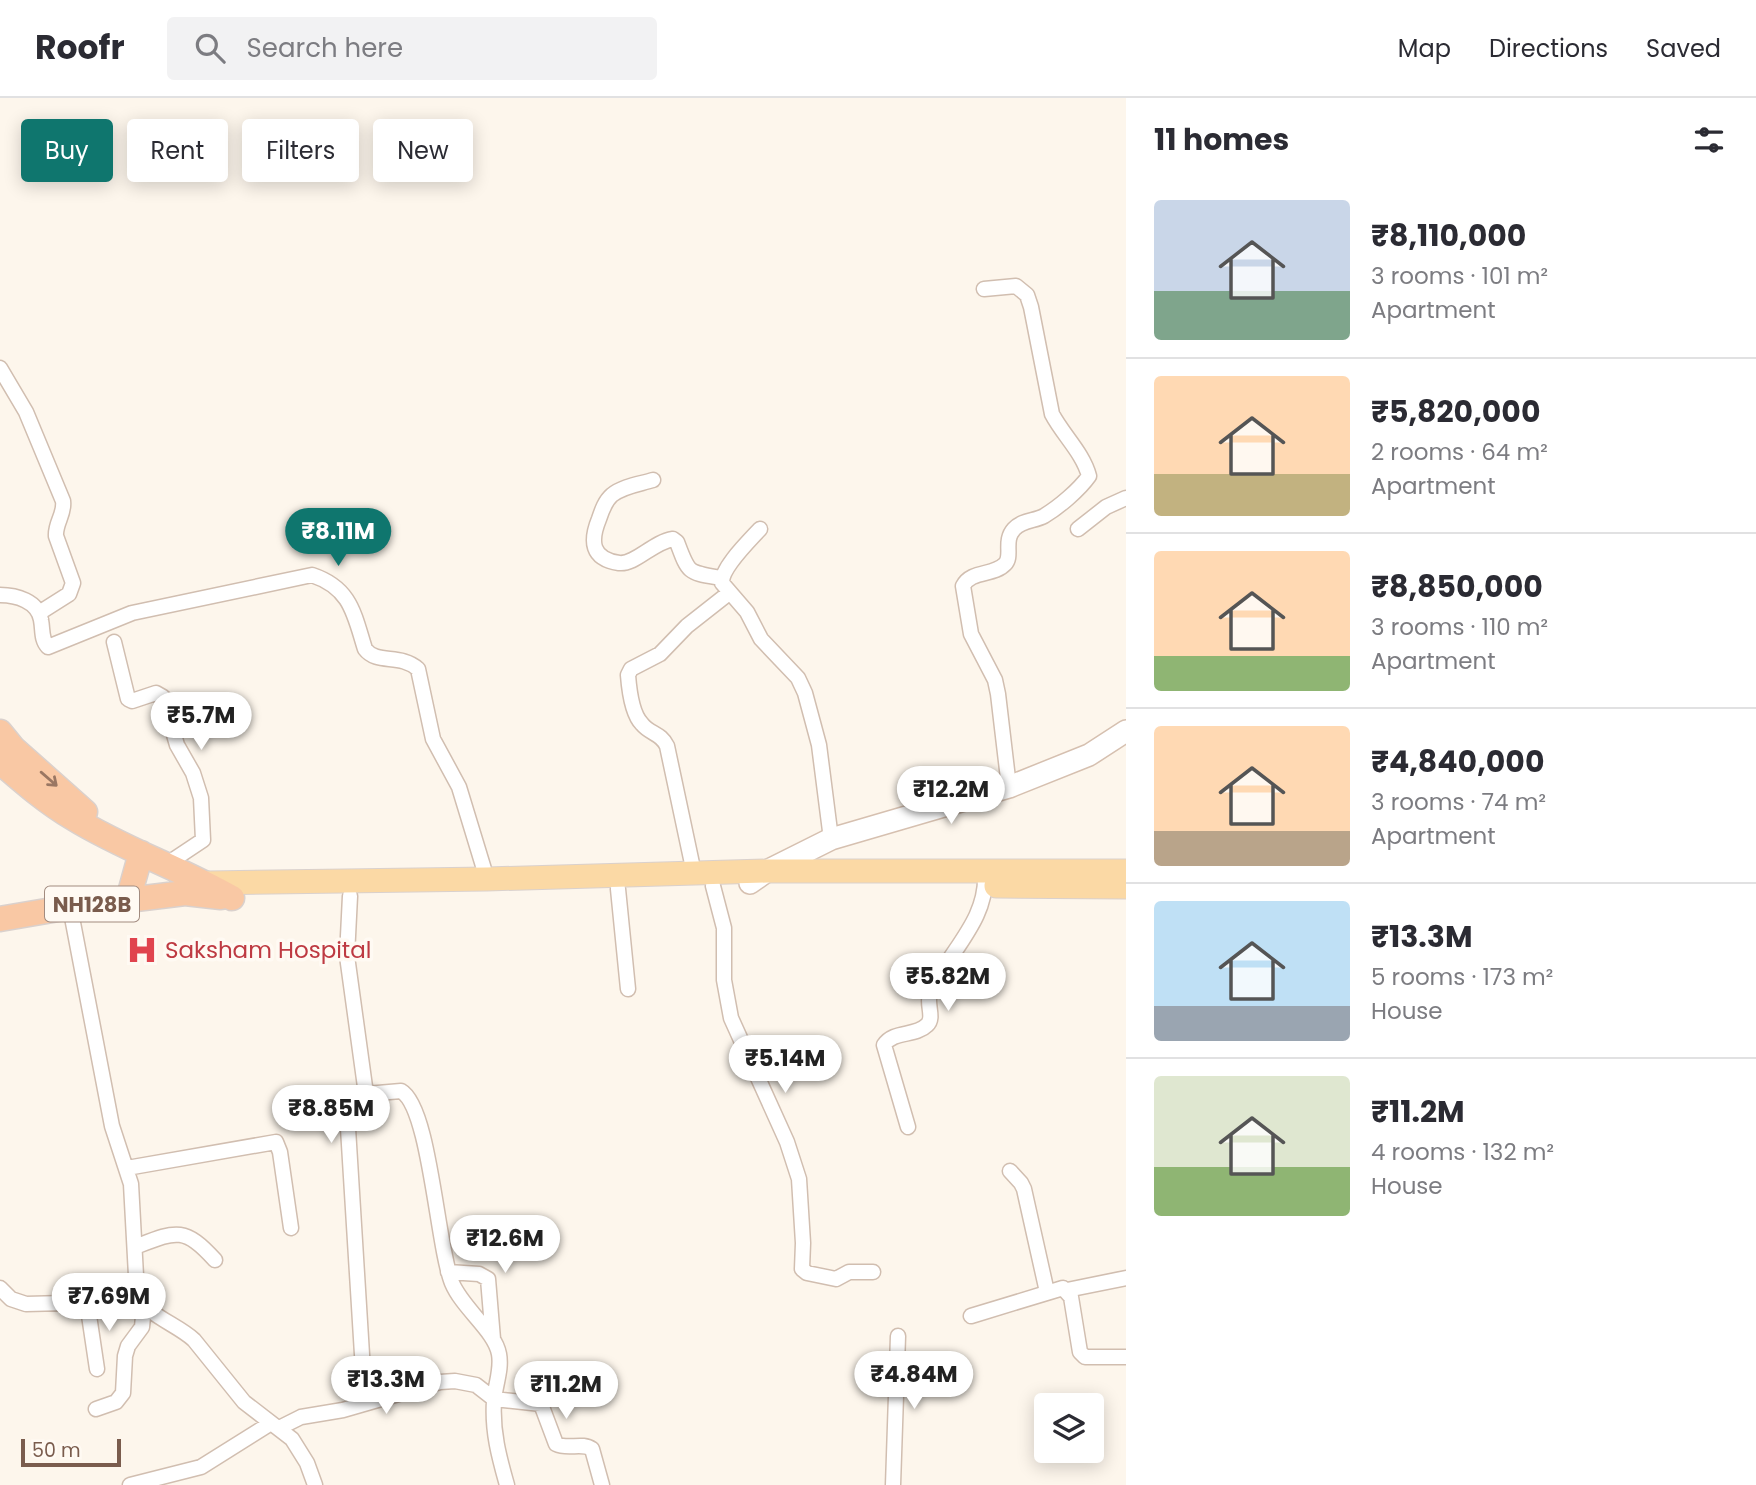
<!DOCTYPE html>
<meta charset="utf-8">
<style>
:root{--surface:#fff;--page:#f2f2f3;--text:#2b2b33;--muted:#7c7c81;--line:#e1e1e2;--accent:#0f766e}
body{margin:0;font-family:Poppins,sans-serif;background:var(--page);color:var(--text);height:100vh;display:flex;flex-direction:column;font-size:26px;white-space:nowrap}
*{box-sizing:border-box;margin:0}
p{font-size:23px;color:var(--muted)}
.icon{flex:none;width:38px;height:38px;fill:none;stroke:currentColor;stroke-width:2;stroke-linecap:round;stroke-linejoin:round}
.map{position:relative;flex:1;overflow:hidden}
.details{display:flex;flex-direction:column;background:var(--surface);width:630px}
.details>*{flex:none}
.hud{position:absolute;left:21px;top:21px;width:665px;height:63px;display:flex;gap:14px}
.controls{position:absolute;left:1034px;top:1295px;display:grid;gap:14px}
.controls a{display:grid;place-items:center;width:70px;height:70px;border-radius:7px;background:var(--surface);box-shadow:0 4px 18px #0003;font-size:35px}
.scale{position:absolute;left:21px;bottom:18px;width:100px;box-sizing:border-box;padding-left:7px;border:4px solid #7a5c4d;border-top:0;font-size:19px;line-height:24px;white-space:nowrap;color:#7a5c4d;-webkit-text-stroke:5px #fffaf3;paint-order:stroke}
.price{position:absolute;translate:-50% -60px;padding:0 16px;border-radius:24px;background:#fff;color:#222;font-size:23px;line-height:46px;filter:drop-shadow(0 2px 4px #0008)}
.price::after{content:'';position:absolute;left:50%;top:42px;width:21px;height:16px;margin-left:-10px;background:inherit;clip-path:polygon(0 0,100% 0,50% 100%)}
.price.on{background:var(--accent);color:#fff}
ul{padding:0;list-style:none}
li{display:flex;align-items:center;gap:21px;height:175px;padding:0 28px}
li+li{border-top:2px solid var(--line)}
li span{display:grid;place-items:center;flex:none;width:196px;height:140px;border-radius:7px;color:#555}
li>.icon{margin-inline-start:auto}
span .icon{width:84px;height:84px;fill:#fffc;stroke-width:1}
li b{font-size:30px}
h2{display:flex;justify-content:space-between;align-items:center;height:84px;padding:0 28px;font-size:30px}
.chip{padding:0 24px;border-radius:7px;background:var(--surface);box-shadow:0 4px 18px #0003;font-size:24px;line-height:63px}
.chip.on{background:var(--accent);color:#fff}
header{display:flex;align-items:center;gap:42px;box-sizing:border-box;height:98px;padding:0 35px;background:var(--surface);border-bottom:2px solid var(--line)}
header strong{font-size:33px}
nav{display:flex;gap:38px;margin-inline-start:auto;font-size:24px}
.search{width:490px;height:63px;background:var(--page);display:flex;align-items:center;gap:18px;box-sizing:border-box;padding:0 24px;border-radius:7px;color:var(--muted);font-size:26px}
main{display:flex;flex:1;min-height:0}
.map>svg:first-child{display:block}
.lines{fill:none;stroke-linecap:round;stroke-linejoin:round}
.minor-casing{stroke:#d1beb0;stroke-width:17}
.secondary-casing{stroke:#d6c0b0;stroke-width:24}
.primary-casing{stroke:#dad1cd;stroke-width:25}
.trunk-casing{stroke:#dad1cd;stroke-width:27}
.minor{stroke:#fff;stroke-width:14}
.secondary{stroke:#fff;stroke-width:21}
.primary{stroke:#fbd9a5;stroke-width:23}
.trunk{stroke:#f9c8a4;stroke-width:24}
.oneway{stroke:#9a7763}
.labels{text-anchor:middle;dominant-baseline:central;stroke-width:7;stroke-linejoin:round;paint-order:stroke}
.shield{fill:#fffaf3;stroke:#a28b7f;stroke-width:2}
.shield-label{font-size:21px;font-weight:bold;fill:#7a5c4d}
.health-label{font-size:23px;fill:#be3a42;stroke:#fffaf3;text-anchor:start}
</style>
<header>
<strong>Roofr</strong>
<div class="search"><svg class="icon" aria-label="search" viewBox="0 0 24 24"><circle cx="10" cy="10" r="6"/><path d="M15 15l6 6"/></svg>Search here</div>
<nav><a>Map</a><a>Directions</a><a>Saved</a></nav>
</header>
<main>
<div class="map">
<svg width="1126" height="1387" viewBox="0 0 1126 1387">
<rect width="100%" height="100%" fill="#fdf6ec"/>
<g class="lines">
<!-- minor casing -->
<g class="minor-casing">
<path id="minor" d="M984,191L1016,188L1027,197L1031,209L1052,316C1063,337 1083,355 1089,378C1079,392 1059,409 1044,418C1035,423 1022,422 1014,431C1003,443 1013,458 1005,466C994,478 971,472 963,488L971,536L995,582L998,596L1009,689
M0,270L26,314L63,403C65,416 55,425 56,438L73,485L69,496L39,515
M653,382C640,386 623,388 612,397C605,403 602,412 599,421C590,443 591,461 619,465C635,467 653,444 673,441L677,444C689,476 687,474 721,480
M760,431C749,443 721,470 722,485L747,514L761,541L798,580L805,595L819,647L831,741
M1078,431L1106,409L1126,400
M0,497C16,497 38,503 41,522C43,532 41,542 48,549L132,515L312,477C351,490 354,516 365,551C377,567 400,555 418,571L433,641L459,689L487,781
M114,544L128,601L132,603L156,595L163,599L177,647L193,675L201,700L203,742L167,766
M694,775L667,648C661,635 650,636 642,626C632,616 629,590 628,577L631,571L660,556L687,528L729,495
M713,788L724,830V882L731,920L787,1044L799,1081L803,1145L802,1171L807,1175L836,1181L849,1174H873
M618,791L628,891
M350,798L347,858L366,996L347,1014L365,1305
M70,809L112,1028L131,1086L137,1196C147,1218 177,1226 194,1242L244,1304L292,1341L307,1365L315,1387
M366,996L401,993C430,1009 437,1148 452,1185C463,1211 495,1233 499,1256C502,1272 495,1287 494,1303C492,1333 499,1359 507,1387
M908,1029L884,947C894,932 915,939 927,927C935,920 926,906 930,896C947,854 988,824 985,775
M127,1070L276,1044L280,1054L291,1130
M1010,1073L1021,1085L1024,1091L1047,1194
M135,1149C176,1133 184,1128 215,1162
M448,1174L479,1176L488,1181L493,1241
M0,1190L11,1201L26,1206L140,1203
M1067,1192L1126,1180
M87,1204L97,1271
M971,1218L1063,1190L1071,1199L1080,1254L1085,1259H1126
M96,1311L116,1304L123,1295L125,1258L128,1248L142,1229L144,1208
M279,1330L301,1319L343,1312L440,1284L455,1283L476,1287L494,1301L541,1306L556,1346C568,1352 582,1344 592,1351L602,1387
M130,1387L201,1369L271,1325
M893,1387L898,1238"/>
</g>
<!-- secondary casing -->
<g class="secondary-casing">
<path id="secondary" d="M750,785L767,773L831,741L1009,689L1089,657L1126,633"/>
</g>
<!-- primary casing -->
<g class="primary-casing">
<path id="primary" d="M201,788L207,785L487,781L767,773H1126
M996,788L1126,789"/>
</g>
<!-- trunk casing -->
<g class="trunk-casing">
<path id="trunk" d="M0,634L13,650L85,714
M0,664C23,684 46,704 73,720C123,751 180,770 232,800
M128,802L141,755
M0,821L70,809L185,795L221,799"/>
</g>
<!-- minor -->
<use href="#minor" class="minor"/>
<!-- secondary -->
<use href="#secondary" class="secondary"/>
<!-- primary -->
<use href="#primary" class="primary"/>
<!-- trunk -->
<use href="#trunk" class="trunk"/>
</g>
<!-- one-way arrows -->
<defs><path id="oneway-shaft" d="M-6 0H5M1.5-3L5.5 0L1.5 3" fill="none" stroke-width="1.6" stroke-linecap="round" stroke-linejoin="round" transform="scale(1.75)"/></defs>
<use class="oneway" href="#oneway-shaft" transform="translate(49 681) rotate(41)"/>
<!-- icons -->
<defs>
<g id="hospital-bare" transform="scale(2.415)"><path d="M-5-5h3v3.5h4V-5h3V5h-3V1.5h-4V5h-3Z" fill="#e0444e" stroke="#fffaf3" stroke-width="2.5" paint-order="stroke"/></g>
</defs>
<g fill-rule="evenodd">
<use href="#hospital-bare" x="142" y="852"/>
</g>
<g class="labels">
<!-- shield labels -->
<rect class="shield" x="45" y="788.5" width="94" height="35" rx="5"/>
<g class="shield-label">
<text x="92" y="806">NH128B</text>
</g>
<!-- health labels -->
<g class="health-label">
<text x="165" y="852">Saksham Hospital</text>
</g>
</g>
</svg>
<div class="controls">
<a><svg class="icon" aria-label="layers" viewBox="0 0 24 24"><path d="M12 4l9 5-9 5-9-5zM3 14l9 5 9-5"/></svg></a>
</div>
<div class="scale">50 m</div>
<b class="price on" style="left:338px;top:470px">₹8.11M</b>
<b class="price" style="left:201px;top:654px">₹5.7M</b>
<b class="price" style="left:951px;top:728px">₹12.2M</b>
<b class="price" style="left:948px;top:915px">₹5.82M</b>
<b class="price" style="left:785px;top:997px">₹5.14M</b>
<b class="price" style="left:331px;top:1047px">₹8.85M</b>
<b class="price" style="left:505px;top:1177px">₹12.6M</b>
<b class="price" style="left:109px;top:1235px">₹7.69M</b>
<b class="price" style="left:914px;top:1313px">₹4.84M</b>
<b class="price" style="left:386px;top:1318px">₹13.3M</b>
<b class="price" style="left:566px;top:1323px">₹11.2M</b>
<div class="hud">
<a class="chip on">Buy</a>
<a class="chip">Rent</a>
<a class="chip">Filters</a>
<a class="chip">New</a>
</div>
</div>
<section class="details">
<h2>11 homes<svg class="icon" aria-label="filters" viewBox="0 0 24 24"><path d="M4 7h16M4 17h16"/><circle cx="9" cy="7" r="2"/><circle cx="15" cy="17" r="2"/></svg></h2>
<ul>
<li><span style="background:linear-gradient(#c9d6e8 65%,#7fa58c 0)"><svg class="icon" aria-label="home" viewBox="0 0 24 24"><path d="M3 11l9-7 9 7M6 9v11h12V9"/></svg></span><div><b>₹8,110,000</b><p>3 rooms · 101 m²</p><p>Apartment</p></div></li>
<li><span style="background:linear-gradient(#ffd9b3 70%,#c2b280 0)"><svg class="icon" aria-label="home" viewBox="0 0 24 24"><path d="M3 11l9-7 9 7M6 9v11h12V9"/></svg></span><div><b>₹5,820,000</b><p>2 rooms · 64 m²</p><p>Apartment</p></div></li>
<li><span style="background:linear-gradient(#ffd9b3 75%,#8fb573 0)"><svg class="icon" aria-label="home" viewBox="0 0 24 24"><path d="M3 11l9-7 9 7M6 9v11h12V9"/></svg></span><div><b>₹8,850,000</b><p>3 rooms · 110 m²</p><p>Apartment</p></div></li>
<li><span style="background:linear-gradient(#ffd9b3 75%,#b9a48a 0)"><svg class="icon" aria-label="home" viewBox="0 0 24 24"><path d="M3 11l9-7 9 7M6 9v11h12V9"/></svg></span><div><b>₹4,840,000</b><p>3 rooms · 74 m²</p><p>Apartment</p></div></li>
<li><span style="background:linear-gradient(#bfe0f5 75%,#9aa5b1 0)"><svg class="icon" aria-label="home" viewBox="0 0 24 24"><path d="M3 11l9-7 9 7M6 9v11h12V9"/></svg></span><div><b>₹13.3M</b><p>5 rooms · 173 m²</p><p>House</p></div></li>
<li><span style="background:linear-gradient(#dfe7d0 65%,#8fb573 0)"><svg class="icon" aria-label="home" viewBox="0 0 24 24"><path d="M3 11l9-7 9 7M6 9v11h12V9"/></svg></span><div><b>₹11.2M</b><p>4 rooms · 132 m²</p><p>House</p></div></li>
</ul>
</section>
</main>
